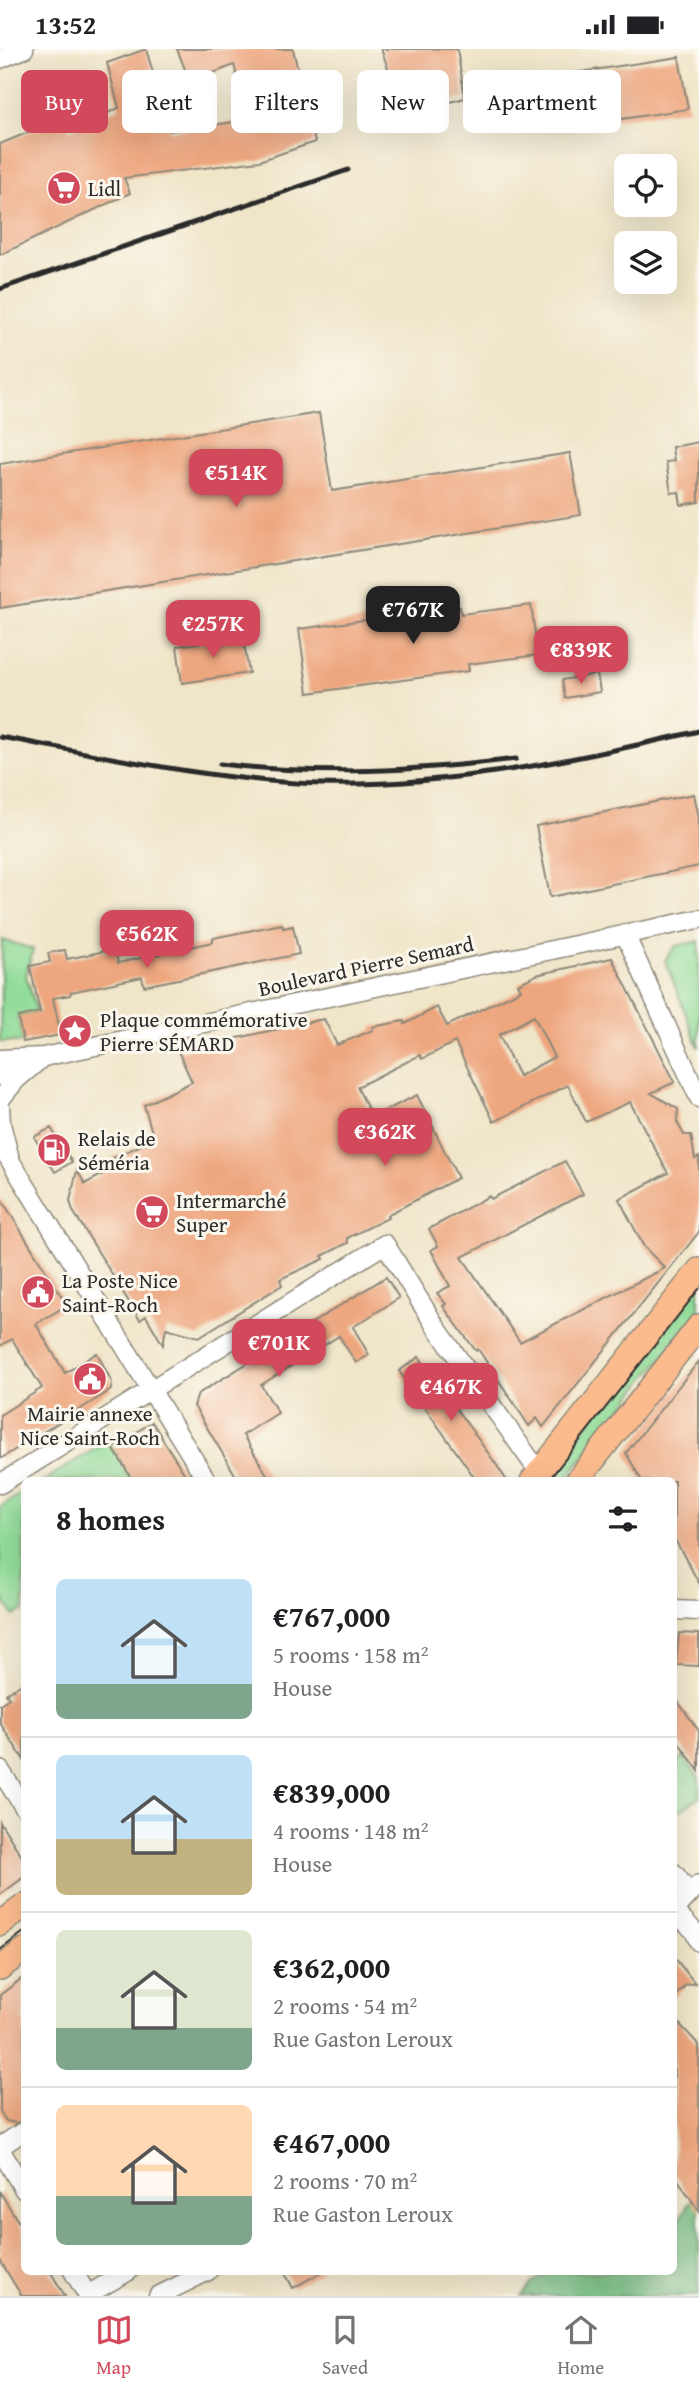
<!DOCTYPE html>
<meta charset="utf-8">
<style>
:root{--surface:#fff;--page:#f6f6f6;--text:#202124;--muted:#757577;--line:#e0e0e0;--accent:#d1495b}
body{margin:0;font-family:"Gentium Book Plus",serif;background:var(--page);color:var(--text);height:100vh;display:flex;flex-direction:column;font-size:26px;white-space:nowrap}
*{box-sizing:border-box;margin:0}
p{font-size:23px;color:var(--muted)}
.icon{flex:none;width:38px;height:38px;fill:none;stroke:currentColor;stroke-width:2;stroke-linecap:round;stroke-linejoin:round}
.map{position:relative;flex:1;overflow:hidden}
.details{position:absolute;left:21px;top:1428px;width:656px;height:798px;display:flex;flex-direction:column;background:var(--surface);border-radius:10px;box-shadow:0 7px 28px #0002}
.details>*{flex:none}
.banner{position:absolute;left:21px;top:21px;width:658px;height:63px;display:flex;gap:14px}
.controls{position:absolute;left:614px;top:105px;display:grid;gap:14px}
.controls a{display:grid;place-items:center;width:63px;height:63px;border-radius:10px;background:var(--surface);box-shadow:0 7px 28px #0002;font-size:35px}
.price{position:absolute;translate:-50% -60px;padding:0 16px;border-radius:14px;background:var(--accent);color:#fff;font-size:23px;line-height:46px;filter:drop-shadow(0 2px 4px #0008)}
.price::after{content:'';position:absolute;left:50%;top:42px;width:21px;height:16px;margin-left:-10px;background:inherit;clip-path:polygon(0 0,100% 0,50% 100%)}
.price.current{background:#222;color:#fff}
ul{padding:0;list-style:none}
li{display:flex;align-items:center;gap:21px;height:175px;padding:0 35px}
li+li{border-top:2px solid var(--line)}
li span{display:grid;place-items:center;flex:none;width:196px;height:140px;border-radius:10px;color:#555}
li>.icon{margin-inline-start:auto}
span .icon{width:84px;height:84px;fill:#fffc;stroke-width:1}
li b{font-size:30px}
h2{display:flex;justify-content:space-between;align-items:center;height:84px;padding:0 35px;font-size:30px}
.tag{padding:0 24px;border-radius:10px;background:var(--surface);box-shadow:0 7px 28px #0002;font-size:24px;line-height:63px}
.tag.current{background:var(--accent);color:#fff}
.status{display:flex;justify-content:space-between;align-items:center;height:49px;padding:0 35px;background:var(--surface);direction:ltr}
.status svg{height:19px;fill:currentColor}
.dock{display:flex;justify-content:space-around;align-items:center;height:98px;border-top:2px solid var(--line);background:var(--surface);font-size:19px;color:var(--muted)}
.dock a{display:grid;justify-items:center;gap:4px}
.dock .current{color:var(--accent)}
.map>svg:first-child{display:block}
.green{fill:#91dc99;stroke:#5e8462;stroke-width:2}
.forest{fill:#74bc81;stroke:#507456;stroke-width:2}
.building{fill:#eea67e;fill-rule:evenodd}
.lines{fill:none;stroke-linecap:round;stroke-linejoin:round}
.minor-casing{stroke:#8d887a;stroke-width:21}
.major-casing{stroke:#8d887a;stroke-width:26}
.minor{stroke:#fff;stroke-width:18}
.major{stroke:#fbbb8d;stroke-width:23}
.tram{stroke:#2b2b2b;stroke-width:2}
.rail{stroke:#2b2b2b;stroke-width:5}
.labels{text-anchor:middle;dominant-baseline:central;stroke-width:6;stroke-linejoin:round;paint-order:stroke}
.poi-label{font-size:21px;fill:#2b2b2b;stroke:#fbf7ec;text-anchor:start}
.street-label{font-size:21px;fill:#2b2b2b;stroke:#fbf7ec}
</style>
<div class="status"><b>13:52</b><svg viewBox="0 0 49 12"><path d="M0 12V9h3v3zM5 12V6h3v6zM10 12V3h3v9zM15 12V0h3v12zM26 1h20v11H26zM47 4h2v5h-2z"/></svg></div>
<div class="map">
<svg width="699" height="2247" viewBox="0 0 699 2247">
<rect width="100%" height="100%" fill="#fbf7ec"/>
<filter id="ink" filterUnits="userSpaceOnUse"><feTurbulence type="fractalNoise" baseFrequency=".0143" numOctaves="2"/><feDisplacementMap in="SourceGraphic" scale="14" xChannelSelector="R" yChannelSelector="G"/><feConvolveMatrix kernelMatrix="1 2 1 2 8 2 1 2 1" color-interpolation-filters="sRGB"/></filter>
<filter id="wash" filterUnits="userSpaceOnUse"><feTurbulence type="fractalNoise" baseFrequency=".00686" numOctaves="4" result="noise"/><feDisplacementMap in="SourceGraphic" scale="28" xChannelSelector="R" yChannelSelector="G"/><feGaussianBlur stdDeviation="1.57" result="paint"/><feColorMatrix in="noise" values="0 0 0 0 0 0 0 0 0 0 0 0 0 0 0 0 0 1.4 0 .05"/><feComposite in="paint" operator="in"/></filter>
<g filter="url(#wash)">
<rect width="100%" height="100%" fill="#efe5c8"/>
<!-- green -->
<path class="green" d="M2,891L33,900L26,926L37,964L18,968L23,993H0Z
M699,892V999L665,911L676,897Z
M699,1233V1262L565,1431L543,1432Z
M108,1392L133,1431L43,1432Z
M24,1443V1561L14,1567L0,1545V1458Z
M684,1708L699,1729V1748L680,1762L674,1754V1715Z"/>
<!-- forest -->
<path class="forest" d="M699,2145V2247H522L531,2235L550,2223L674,2222C674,2196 674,2162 699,2145Z"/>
<g id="blocks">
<!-- building -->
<path class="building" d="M146,0L170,82L249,71L234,16L190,33L177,0H293L315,93L259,112L124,129L130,144L0,206V95L65,68L70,81L119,59L107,14Z
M381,0H457L465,49L405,65Z
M679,8L688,60L575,77L574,71L556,74L550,34L568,32L567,25Z
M319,364L332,442L570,404L581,466L0,559V415Z
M699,393V453L681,456L679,443L671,444L666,413L674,412L672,398Z
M531,556L538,606L468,615L469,622L308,644L299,580L460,558L461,565Z
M243,588L249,624L182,634L177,597Z
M597,625L600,643L565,649L562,631Z
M694,745L699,769V817L550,848L536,777Z
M282,875L283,879L293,877L299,905L144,937L142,928L71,943L70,946L53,949L61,986L23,993L18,968L40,963L30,917L50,913L48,904L65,901L67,910L115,900L118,914L213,893V889Z
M612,909L675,1033L651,1044L678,1060L677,1073L684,1086H691L695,1110L699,1108V1183L543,1378L537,1369L529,1377L478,1300L476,1302L443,1257L446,1255L437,1244L450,1237L431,1201L438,1197L429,1180L489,1147L491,1150L565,1112L583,1145L462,1208L520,1293L665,1219L644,1198L619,1150L668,1124L630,1053L586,1073L568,1036L494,1073L455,993L422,1010L420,1006L357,1038L372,1068L417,1046L458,1129L387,1166L388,1169L347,1189L348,1194L322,1207L324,1210L280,1230L282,1236L199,1288L166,1279L163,1296L146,1267L140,1271L73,1162L70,1152L77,1121L85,1135L107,1123L104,1113L154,1090L144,1056L192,1033L178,1002L324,970L337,996L373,981L372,978L404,972L405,975L437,958L447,977L521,941L518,935L536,926ZM534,967L554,1008L519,1027L499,986Z
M51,1079L72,1113L55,1123L34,1088Z
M0,1148L67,1256L36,1275L65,1324L97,1304L112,1333L111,1341L0,1410V1366L42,1339L12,1290L0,1297Z
M386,1228L399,1249L353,1278L369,1306L356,1314L339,1287L261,1336L278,1364L243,1386L271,1432H239L194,1357L198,1345Z
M419,1308L496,1415L507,1432H477L399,1322Z
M699,1312V1534L674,1489V1432H642L626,1404Z
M152,1373L167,1397L189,1432H133L113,1399Z
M679,1584L699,1585V1617L676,1616Z
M24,1633V1711L0,1674V1655L9,1649L6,1645Z
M674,1647L699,1682V1722L674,1687Z
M0,1773L24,1811V1828L0,1846Z
M674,1908L695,1934L686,1936L674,1948Z
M24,1928V2071L16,2074L6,2072L0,2062V1946Z
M674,1969L699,1996V2162L674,2125Z
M0,2143L24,2182V2222H50L65,2247H22L13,2233L0,2211Z
M284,2222H323L293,2239Z"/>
</g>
</g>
<g filter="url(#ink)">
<use href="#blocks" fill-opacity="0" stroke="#8d887a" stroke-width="2"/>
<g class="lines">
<!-- minor casing -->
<g class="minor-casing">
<path id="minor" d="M0,10L24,0
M625,885L699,1049
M0,1010L43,1008L699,870
M0,1027L27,1015
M0,1051L16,1031L43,1008
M0,1057L1,1075L9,1106
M0,1095L207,1432
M0,1435L385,1195L436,1278L539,1423
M674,1561L699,1562
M0,1721L24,1758
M674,1824L689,1844
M674,1861L694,1882L699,1893
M674,1862L699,1835
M0,2098L24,2082
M0,2100L24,2141
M73,2222L88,2247
M87,2246L129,2222
M158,2247L208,2222"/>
</g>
<!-- major casing -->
<g class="major-casing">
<path id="major" d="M532,1432L699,1221
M577,1432L699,1277
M0,1875L24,1857
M0,1919L24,1901"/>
</g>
<!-- minor -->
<use href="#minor" class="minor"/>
<!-- major -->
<use href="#major" class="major"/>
<!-- tram -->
<path class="tram" d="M548,1432L699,1240
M0,1901L24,1883"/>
<!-- rail -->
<path class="rail" d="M0,240L348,121
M0,688C106,707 213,732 321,735C449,738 575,711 699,682
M220,715C319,727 416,722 516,710"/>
</g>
</g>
<!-- icons -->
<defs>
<g id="supermarket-disc" transform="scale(1.75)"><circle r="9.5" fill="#d1495b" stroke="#fbf7ec"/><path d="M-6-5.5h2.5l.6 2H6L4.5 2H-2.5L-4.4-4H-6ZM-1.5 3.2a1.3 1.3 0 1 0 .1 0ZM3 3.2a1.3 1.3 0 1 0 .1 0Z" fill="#fff"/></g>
<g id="sight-disc" transform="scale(1.75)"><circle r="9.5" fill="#d1495b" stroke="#fbf7ec"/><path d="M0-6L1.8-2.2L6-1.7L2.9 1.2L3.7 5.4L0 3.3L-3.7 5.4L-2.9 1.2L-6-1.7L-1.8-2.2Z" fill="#fff"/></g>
<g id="fuel-disc" transform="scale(1.75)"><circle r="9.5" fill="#d1495b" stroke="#fbf7ec"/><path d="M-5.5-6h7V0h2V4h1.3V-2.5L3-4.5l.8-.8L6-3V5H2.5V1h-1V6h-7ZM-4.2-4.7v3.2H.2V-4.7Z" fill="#fff"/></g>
<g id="civic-disc" transform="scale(1.75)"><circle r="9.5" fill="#d1495b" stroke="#fbf7ec"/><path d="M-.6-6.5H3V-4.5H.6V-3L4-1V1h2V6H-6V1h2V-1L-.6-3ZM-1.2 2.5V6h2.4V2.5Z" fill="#fff"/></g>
</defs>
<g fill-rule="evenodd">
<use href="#supermarket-disc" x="64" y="139"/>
<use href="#sight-disc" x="75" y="982"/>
<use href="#fuel-disc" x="54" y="1101"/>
<use href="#supermarket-disc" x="152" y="1163"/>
<use href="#civic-disc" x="38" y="1243"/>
<use href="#civic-disc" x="90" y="1330"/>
</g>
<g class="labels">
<!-- poi labels -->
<g class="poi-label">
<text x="88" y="139">Lidl</text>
<text x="100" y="970">Plaque commémorative<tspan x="100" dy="24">Pierre SÉMARD</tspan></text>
<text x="78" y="1089">Relais de<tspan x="78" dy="24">Séméria</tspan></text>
<text x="176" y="1151">Intermarché<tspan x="176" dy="24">Super</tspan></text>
<text x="62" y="1231">La Poste Nice<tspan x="62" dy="24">Saint-Roch</tspan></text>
<text x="90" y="1364" text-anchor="middle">Mairie annexe<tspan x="90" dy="24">Nice Saint-Roch</tspan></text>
</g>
<!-- street labels -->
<g class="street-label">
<text transform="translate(366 917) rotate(-12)">Boulevard Pierre Semard</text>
</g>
</g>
</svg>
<div class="controls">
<a><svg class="icon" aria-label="locate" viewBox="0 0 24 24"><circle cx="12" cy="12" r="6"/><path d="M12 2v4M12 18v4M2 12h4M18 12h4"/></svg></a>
<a><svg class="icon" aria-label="layers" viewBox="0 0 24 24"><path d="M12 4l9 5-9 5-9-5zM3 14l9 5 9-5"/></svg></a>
</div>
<b class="price" style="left:236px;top:460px">€514K</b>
<b class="price current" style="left:413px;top:597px">€767K</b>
<b class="price" style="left:213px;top:611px">€257K</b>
<b class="price" style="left:581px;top:637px">€839K</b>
<b class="price" style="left:147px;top:921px">€562K</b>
<b class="price" style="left:385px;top:1119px">€362K</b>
<b class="price" style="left:279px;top:1330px">€701K</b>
<b class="price" style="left:451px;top:1374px">€467K</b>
<div class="banner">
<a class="tag current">Buy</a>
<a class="tag">Rent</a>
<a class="tag">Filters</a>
<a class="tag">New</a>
<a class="tag">Apartment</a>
</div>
<section class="details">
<h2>8 homes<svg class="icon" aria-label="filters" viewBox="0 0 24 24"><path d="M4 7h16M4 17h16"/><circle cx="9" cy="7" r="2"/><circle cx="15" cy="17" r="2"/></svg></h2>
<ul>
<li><span style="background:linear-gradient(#bfe0f5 75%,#7fa58c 0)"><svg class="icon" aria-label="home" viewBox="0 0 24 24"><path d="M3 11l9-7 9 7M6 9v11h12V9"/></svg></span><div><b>€767,000</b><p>5 rooms · 158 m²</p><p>House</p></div></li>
<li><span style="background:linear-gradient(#bfe0f5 60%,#c2b280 0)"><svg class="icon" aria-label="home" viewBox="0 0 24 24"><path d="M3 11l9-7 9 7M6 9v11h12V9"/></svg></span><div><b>€839,000</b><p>4 rooms · 148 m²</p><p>House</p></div></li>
<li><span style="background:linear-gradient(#dfe7d0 70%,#7fa58c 0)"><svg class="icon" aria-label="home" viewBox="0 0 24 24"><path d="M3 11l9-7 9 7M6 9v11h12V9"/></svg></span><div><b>€362,000</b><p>2 rooms · 54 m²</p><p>Rue Gaston Leroux</p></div></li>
<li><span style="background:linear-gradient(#ffd9b3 65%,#7fa58c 0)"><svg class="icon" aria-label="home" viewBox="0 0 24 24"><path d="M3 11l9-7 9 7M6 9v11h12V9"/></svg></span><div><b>€467,000</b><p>2 rooms · 70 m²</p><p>Rue Gaston Leroux</p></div></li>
</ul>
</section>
</div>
<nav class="dock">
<a class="current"><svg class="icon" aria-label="map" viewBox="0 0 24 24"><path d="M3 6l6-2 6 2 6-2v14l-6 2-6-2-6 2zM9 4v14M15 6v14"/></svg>Map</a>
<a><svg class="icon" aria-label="saved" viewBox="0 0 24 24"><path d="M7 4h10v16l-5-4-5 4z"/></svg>Saved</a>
<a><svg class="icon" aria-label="home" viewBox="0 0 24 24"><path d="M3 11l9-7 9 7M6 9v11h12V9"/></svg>Home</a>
</nav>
